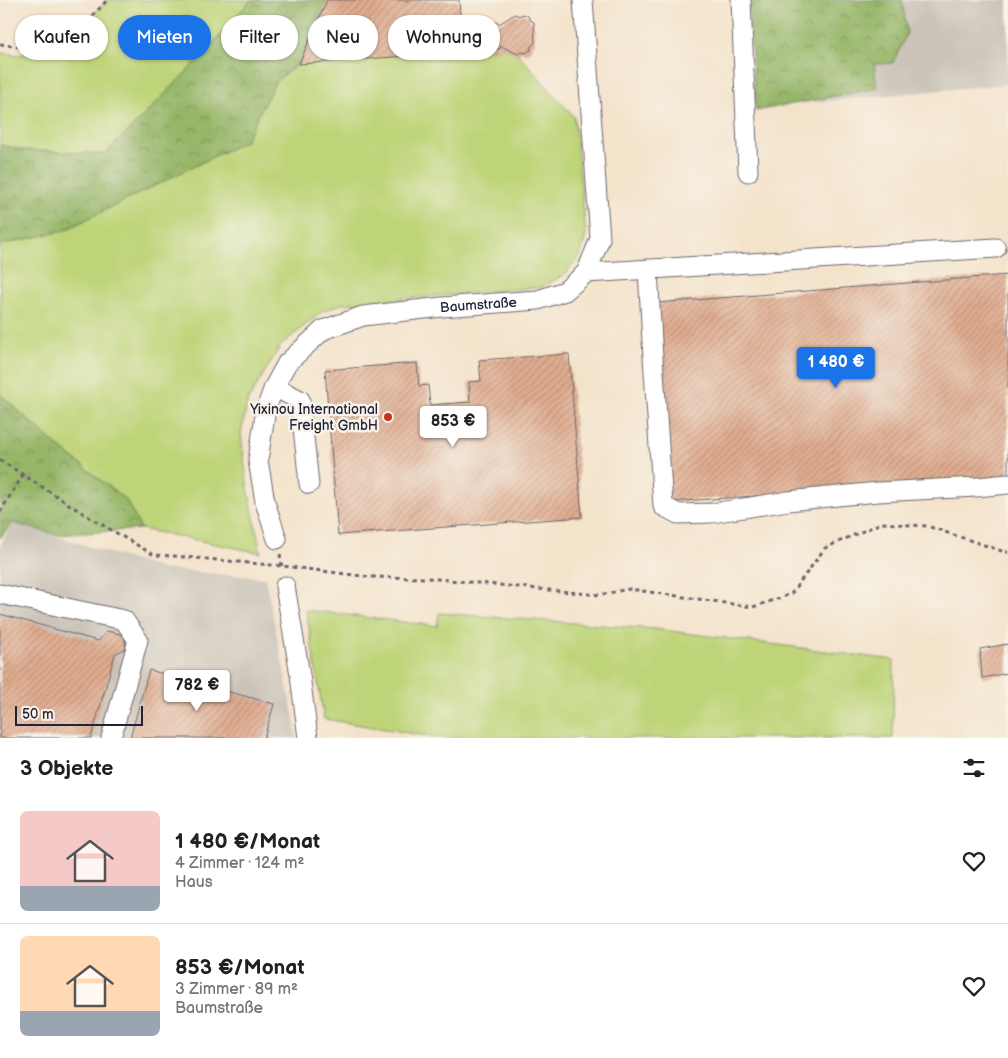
<!DOCTYPE html>
<html lang="de">
<meta charset="utf-8">
<style>
:root{--surface:#fff;--page:#f2f2f2;--text:#202124;--muted:#757577;--line:#e0e0e0;--accent:#1a73e8}
body{margin:0;font-family:"Balsamiq Sans",sans-serif;background:var(--page);color:var(--text);height:100vh;display:flex;flex-direction:column;font-size:19px;white-space:nowrap}
*{box-sizing:border-box;margin:0}
p{font-size:16px;color:var(--muted)}
.icon{flex:none;width:28px;height:28px;fill:none;stroke:currentColor;stroke-width:2;stroke-linecap:round;stroke-linejoin:round}
.map{position:relative;height:738px;overflow:hidden}
.drawer{display:flex;flex-direction:column;background:var(--surface);flex:1}
.drawer>*{flex:none}
.hud{position:absolute;left:15px;top:15px;width:500px;height:45px;display:flex;gap:10px}
.scale{position:absolute;left:15px;bottom:12px;width:128px;box-sizing:border-box;padding-left:5px;border:2px solid #22223b;border-top:0;font-size:14px;line-height:18px;white-space:nowrap;color:#22223b;-webkit-text-stroke:4px #f7f3e8;paint-order:stroke}
.price{position:absolute;translate:-50% -42px;padding:0 11px;border-radius:5px;background:#fff;color:#222;font-size:16px;line-height:32px;filter:drop-shadow(0 1px 2px #0008)}
.price::after{content:'';position:absolute;left:50%;top:30px;width:15px;height:11px;margin-left:-8px;background:inherit;clip-path:polygon(0 0,100% 0,50% 100%)}
.price.on{background:var(--accent);color:#fff}
ul{padding:0;list-style:none}
li{display:flex;align-items:center;gap:15px;height:125px;padding:0 20px}
li+li{border-top:1px solid var(--line)}
li span{display:grid;place-items:center;flex:none;width:140px;height:100px;border-radius:8px;color:#555}
li>.icon{margin-inline-start:auto}
span .icon{width:60px;height:60px;fill:#fffc;stroke-width:1}
li b{font-size:21px}
h2{display:flex;justify-content:space-between;align-items:center;height:60px;padding:0 20px;font-size:21px}
.pill{padding:0 18px;border-radius:22px;background:var(--surface);box-shadow:0 1px 4px #0004;font-size:18px;line-height:45px}
.pill.on{background:var(--accent);color:#fff}
.map>svg:first-child{display:block}
.industrial{fill:#cbc3b8}
.green{fill:#bed478;stroke:#707b5a}
.forest{fill:url(#forest-crowns);stroke:#5c6c52}
.building{fill:url(#building-hatch)}
.lines{fill:none;stroke-linecap:round;stroke-linejoin:round}
.minor-casing{stroke:#6c666d;stroke-width:21}
.path{stroke:#6c666d;stroke-width:3;stroke-dasharray:4 4;stroke-linecap:butt}
.minor{stroke:#fff;stroke-width:19}
.tree{fill:#9a9686}
.poi-dot{fill:#c8321e;stroke:#f7f3e8;stroke-width:2}
.labels{text-anchor:middle;dominant-baseline:central;stroke-width:5;stroke-linejoin:round;paint-order:stroke}
.street-label{font-size:14px;fill:#22223b;stroke:#f7f3e8}
.poi-label{font-size:14px;fill:#22223b;stroke:#f7f3e8;text-anchor:end}
</style>
<div class="map">
<svg width="1008" height="738" viewBox="0 0 1008 738">
<defs>
<pattern id="forest-crowns" width="20" height="18" patternUnits="userSpaceOnUse" patternTransform="scale(1.25)"><rect width="20" height="18" fill="#96b668"/><path d="M2 6a3 3 0 1 1 6 0M12 15a3 3 0 1 1 6 0" fill="none" stroke="#7a9457"/></pattern>
<pattern id="building-hatch" width="6" height="6" patternUnits="userSpaceOnUse" patternTransform="scale(1.25)"><rect width="6" height="6" fill="#e1ad90"/><path d="M-1 1l2-2M0 6l6-6M5 7l2-2" fill="none" stroke="#b68c77"/></pattern>
</defs>
<rect width="100%" height="100%" fill="#f7f3e8"/>
<filter id="ink" filterUnits="userSpaceOnUse"><feTurbulence type="fractalNoise" baseFrequency=".02" numOctaves="2"/><feDisplacementMap in="SourceGraphic" scale="10" xChannelSelector="R" yChannelSelector="G"/><feConvolveMatrix kernelMatrix="1 2 1 2 8 2 1 2 1" color-interpolation-filters="sRGB"/></filter>
<filter id="wash" filterUnits="userSpaceOnUse"><feTurbulence type="fractalNoise" baseFrequency=".0096" numOctaves="4" result="noise"/><feDisplacementMap in="SourceGraphic" scale="20" xChannelSelector="R" yChannelSelector="G"/><feGaussianBlur stdDeviation="1.12" result="paint"/><feColorMatrix in="noise" values="0 0 0 0 0 0 0 0 0 0 0 0 0 0 0 0 0 1.4 0 .05"/><feComposite in="paint" operator="in"/></filter>
<g filter="url(#wash)">
<rect width="100%" height="100%" fill="#f4e3cb"/>
<!-- industrial -->
<path class="industrial" d="M751,0H1008V84L762,107Z
M13,523L162,569L265,578L296,729V738H0V546Z"/>
<!-- green -->
<path class="green" d="M107,0H252C235,15 223,33 208,49C175,85 140,119 105,154L23,150L0,145V53L21,55L40,50L69,39L102,6Z
M501,46L518,54L574,117L586,235L580,257L564,275L542,287L341,304L323,311L281,345L248,400L241,434L247,484L261,553L141,529L126,500L55,444L0,394V245L63,231L245,141L275,82L299,63L463,49L465,51L479,50L482,48L485,50L498,49Z
M306,610L437,626L439,613L655,629L894,660L893,738H440L324,719Z"/>
<!-- forest -->
<path class="forest" d="M252,0H327L299,63L275,82L245,141L63,231L0,245V145L23,150L105,154C140,119 175,85 208,49C223,33 235,15 252,0Z
M748,0H902L907,33L893,63L874,64L877,88L756,111Z
M0,394L55,444L126,500L141,529L57,535L13,523L0,538Z"/>
<g id="blocks">
<!-- building -->
<path class="building" d="M327,0H459L461,28L463,25L477,24L480,26L483,23L496,22L499,24L515,14L519,16L523,14L528,16L530,20L534,22L535,43L531,46V50L526,53L522,52L518,54L501,46L499,49L485,50L482,48L479,50L465,51L463,49L460,52L299,64Z
M1008,275V478L669,502L657,303Z
M569,354L582,517L338,535L325,370L417,363L419,386L428,385L430,405L470,402L469,382L481,381L479,360Z
M0,614L98,641L107,631L124,635L126,648L115,654L91,738H0Z
M1008,644V673L982,678L980,649Z
M149,670L274,704L264,738H130Z"/>
</g>
</g>
<g filter="url(#ink)">
<use href="#blocks" fill-opacity="0" stroke="#6c666d" stroke-width="1"/>
<g class="lines">
<!-- minor casing -->
<g class="minor-casing">
<g id="minor">
<path d="M741,0L748,172"/>
<path d="M648,269L652,342L663,506L678,514L712,513L788,501L878,492L977,487L1008,484"/>
<path d="M586,273L996,248"/>
<path d="M274,387L300,400L309,484"/>
<path id="s1" d="M277,539L265,502L258,460L266,409L274,387L287,363L323,330L363,316L442,307L538,300L565,291L586,273L600,239L583,0"/>
<path d="M285,586L300,675L308,738"/>
<path d="M0,594L124,620L138,640L111,738"/>
</g>
</g>
<!-- path -->
<path class="path" d="M0,44L40,50L69,38L102,6L107,0
M0,460L89,517L154,555L174,556L282,566L370,577L428,578L599,595L629,589L753,607L791,594L825,548L881,523L927,526L1005,552H1008
M0,512L23,475
M280,554L282,567"/>
<!-- minor -->
<use href="#minor" class="minor"/>
</g>
<!-- trees -->
<circle class="tree" cx="34" cy="27" r="6"/>
</g>
<!-- markers -->
<circle class="poi-dot" cx="388" cy="417" r="5"/>
<g class="labels">
<!-- street labels -->
<g class="street-label">
<text stroke="none"><textPath href="#s1" startOffset="391">Baumstraße</textPath></text>
</g>
<!-- poi labels -->
<g class="poi-label">
<text x="378" y="409">Yixinou International<tspan x="378" dy="16">Freight GmbH</tspan></text>
</g>
</g>
</svg>
<div class="scale">50 m</div>
<b class="price on" style="left:836px;top:389px">1 480 €</b>
<b class="price" style="left:453px;top:448px">853 €</b>
<b class="price" style="left:197px;top:712px">782 €</b>
<div class="hud">
<a class="pill">Kaufen</a>
<a class="pill on">Mieten</a>
<a class="pill">Filter</a>
<a class="pill">Neu</a>
<a class="pill">Wohnung</a>
</div>
</div>
<section class="drawer">
<h2>3 Objekte<svg class="icon" aria-label="filters" viewBox="0 0 24 24"><path d="M4 7h16M4 17h16"/><circle cx="9" cy="7" r="2"/><circle cx="15" cy="17" r="2"/></svg></h2>
<ul>
<li><span style="background:linear-gradient(#f6c9c9 75%,#9aa5b1 0)"><svg class="icon" aria-label="home" viewBox="0 0 24 24"><path d="M3 11l9-7 9 7M6 9v11h12V9"/></svg></span><div><b>1 480 €/Monat</b><p>4 Zimmer · 124 m²</p><p>Haus</p></div><svg class="icon" aria-label="heart" viewBox="0 0 24 24"><path d="M12 20l-8-8c-3-5 5-10 8-4 3-6 11-1 8 4z"/></svg></li>
<li><span style="background:linear-gradient(#ffd9b3 75%,#9aa5b1 0)"><svg class="icon" aria-label="home" viewBox="0 0 24 24"><path d="M3 11l9-7 9 7M6 9v11h12V9"/></svg></span><div><b>853 €/Monat</b><p>3 Zimmer · 89 m²</p><p>Baumstraße</p></div><svg class="icon" aria-label="heart" viewBox="0 0 24 24"><path d="M12 20l-8-8c-3-5 5-10 8-4 3-6 11-1 8 4z"/></svg></li>
</ul>
</section>
